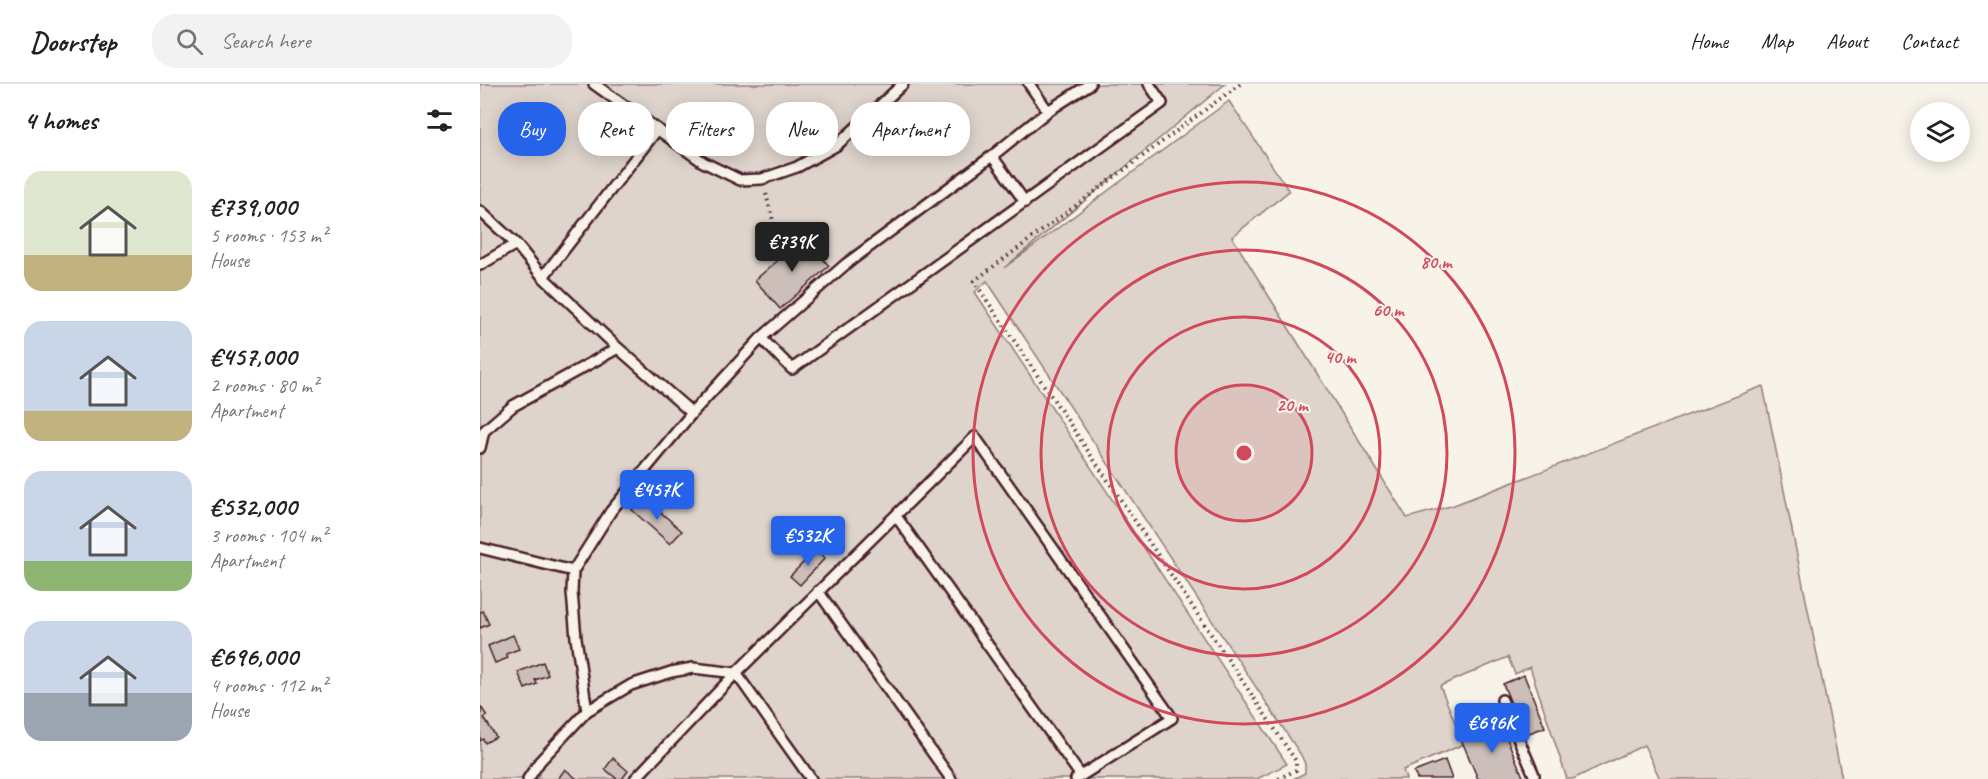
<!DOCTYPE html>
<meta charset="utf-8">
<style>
:root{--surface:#fff;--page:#f2f2f2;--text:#222;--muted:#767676;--line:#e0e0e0;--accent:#2563eb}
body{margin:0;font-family:Caveat,sans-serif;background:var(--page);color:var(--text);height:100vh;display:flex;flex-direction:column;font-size:22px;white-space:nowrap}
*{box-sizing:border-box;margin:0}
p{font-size:20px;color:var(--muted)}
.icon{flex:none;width:33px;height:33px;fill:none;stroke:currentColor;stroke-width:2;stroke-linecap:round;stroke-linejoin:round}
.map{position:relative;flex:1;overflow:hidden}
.drawer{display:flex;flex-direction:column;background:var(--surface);width:480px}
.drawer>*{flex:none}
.hud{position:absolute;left:18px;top:18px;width:570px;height:54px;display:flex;gap:12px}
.buttons{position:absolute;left:1430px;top:18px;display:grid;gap:12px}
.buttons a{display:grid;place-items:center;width:60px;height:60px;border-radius:50%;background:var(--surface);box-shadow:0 3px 15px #0003;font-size:30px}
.price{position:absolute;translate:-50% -51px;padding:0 14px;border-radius:6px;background:var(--accent);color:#fff;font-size:20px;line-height:39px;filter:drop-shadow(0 2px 3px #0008)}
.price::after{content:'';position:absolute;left:50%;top:36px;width:18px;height:14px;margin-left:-9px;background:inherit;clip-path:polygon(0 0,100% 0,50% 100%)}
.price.active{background:#222;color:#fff}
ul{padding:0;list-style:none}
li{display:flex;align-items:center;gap:18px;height:150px;padding:0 24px}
li span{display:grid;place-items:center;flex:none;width:168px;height:120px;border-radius:18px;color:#555}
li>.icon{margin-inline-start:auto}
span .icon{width:72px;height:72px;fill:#fffc;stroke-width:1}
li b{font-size:26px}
h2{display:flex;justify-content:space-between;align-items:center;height:72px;padding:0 24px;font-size:26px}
.chip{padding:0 21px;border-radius:24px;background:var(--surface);box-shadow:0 3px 15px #0003;font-size:21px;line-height:54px}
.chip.active{background:var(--accent);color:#fff}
header{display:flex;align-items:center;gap:36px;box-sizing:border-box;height:84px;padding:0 30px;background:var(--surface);border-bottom:2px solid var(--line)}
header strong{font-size:28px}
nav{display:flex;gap:33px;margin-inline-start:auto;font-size:21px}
.search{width:420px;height:54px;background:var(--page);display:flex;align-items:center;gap:15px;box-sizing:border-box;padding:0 21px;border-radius:24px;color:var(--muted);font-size:22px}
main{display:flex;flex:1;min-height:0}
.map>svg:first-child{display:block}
.green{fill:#ded4cc;stroke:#947a7c;stroke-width:1.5}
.building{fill:#ccbfb9;stroke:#4a1f2b;stroke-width:1.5}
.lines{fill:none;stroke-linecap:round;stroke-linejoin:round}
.service-casing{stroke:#4a1f2b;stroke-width:14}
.path{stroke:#4a1f2b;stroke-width:4;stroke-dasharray:1.5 4.5;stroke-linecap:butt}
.service{stroke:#f7f3e8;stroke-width:9}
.ring{fill:none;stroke:#d1495b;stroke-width:3}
.centre{fill:#d1495b;stroke:#f7f3e8;stroke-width:3}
.ring-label{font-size:18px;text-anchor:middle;font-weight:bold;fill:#d1495b;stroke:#f7f3e8;stroke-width:4.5;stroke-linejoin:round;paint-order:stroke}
</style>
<header>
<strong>Doorstep</strong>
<div class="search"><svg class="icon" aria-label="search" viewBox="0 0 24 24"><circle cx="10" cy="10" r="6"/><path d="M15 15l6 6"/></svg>Search here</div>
<nav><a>Home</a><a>Map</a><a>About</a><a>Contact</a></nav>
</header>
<main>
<section class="drawer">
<h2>4 homes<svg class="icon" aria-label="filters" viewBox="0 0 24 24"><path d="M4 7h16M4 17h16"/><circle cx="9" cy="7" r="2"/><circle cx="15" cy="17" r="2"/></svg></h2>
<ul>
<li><span style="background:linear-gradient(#dfe7d0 70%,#c2b280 0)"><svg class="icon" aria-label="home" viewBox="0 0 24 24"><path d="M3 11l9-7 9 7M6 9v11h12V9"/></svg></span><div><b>€739,000</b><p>5 rooms · 153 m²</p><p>House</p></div></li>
<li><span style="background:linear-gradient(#c9d6e8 75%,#c2b280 0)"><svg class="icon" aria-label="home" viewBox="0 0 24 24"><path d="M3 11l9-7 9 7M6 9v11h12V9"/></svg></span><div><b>€457,000</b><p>2 rooms · 80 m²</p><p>Apartment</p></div></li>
<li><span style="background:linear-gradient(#c9d6e8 75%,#8fb573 0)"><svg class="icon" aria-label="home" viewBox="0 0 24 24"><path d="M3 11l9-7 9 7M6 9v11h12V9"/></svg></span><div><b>€532,000</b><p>3 rooms · 104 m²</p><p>Apartment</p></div></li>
<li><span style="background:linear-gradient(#c9d6e8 60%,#9aa5b1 0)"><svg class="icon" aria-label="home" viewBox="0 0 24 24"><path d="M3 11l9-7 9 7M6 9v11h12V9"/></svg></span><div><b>€696,000</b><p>4 rooms · 112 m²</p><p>House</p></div></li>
</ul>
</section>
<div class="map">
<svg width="1508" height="695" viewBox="0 0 1508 695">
<rect width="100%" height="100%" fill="#f7f3e8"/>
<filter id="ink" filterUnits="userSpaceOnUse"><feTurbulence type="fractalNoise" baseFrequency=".0167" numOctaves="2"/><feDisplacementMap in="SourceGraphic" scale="12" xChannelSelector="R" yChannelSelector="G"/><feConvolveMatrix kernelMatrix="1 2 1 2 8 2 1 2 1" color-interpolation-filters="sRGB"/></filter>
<g filter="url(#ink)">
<!-- green -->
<path class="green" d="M0,0H745L524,184L749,17L809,107L752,153L927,434L974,421L1283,302L1362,695H1180L1164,661L1093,695H1087L1050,583L1035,590L1028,573L960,602L984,660L923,686L926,695H813L825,689V680L821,671L507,197L495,208L807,680L777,695H0Z"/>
<!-- building -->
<path class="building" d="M325,153L349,182L300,225L275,196Z
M163,413L202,447L190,460L152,426Z
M336,466L345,474L320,501L310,492Z
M3,527L9,540L0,544V528Z
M33,551L39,565L26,570L28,574L15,579L8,562Z
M63,578L68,591L55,596L57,600L45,605L38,588Z
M1044,591L1065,643L1044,651L1023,600Z
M1,623L7,632L4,634L16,653L5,659L3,655L0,657Z
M1020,638L1044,695H998L981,655Z
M133,674L148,687L142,695H137L125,685Z
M965,676L972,695H937L934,688Z
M85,685L97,695H78Z"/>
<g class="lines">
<!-- service casing -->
<g class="service-casing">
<path id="service" d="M114,0L223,78L260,96L282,95L317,83L357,61L423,0
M568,27L610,0
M512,72L545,118
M0,127L36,160L63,193L138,264L212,329
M0,181L36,160
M63,193L177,46
M281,254L312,285L682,19L669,0
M0,364L4,347L33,322L138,264
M416,432L601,692
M0,464L93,487
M338,507L471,695
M1022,616L1054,691V695
M107,627L96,554L92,508L93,487L131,427L212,329L281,254L366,180L512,72L568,27L549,0
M48,695L60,677L107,627L151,601L191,588L213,584L256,589L331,695
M155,695L256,589L495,353L692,634L596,695"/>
</g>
<!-- path -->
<path class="path" d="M760,0L494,197L816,677V686L798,695
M286,110L301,167"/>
<!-- service -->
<use href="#service" class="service"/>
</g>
</g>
<!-- distance rings -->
<circle cx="764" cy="369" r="68" fill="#d1495b" fill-opacity=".12"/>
<g class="ring">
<circle cx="764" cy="369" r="68"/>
<circle cx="764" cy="369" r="136"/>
<circle cx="764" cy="369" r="203"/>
<circle cx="764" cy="369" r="271"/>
</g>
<circle cx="764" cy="369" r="9" class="centre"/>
<g class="ring-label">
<text x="956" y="184">80 m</text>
<text x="908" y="232">60 m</text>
<text x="860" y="279">40 m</text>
<text x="812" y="327">20 m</text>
</g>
</svg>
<div class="buttons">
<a><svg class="icon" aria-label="layers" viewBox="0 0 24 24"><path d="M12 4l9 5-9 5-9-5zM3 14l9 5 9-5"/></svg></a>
</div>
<b class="price active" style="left:312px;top:189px">€739K</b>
<b class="price" style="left:177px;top:437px">€457K</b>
<b class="price" style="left:328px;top:483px">€532K</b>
<b class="price" style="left:1012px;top:670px">€696K</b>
<div class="hud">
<a class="chip active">Buy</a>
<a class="chip">Rent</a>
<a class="chip">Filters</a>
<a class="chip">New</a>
<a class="chip">Apartment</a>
</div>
</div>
</main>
